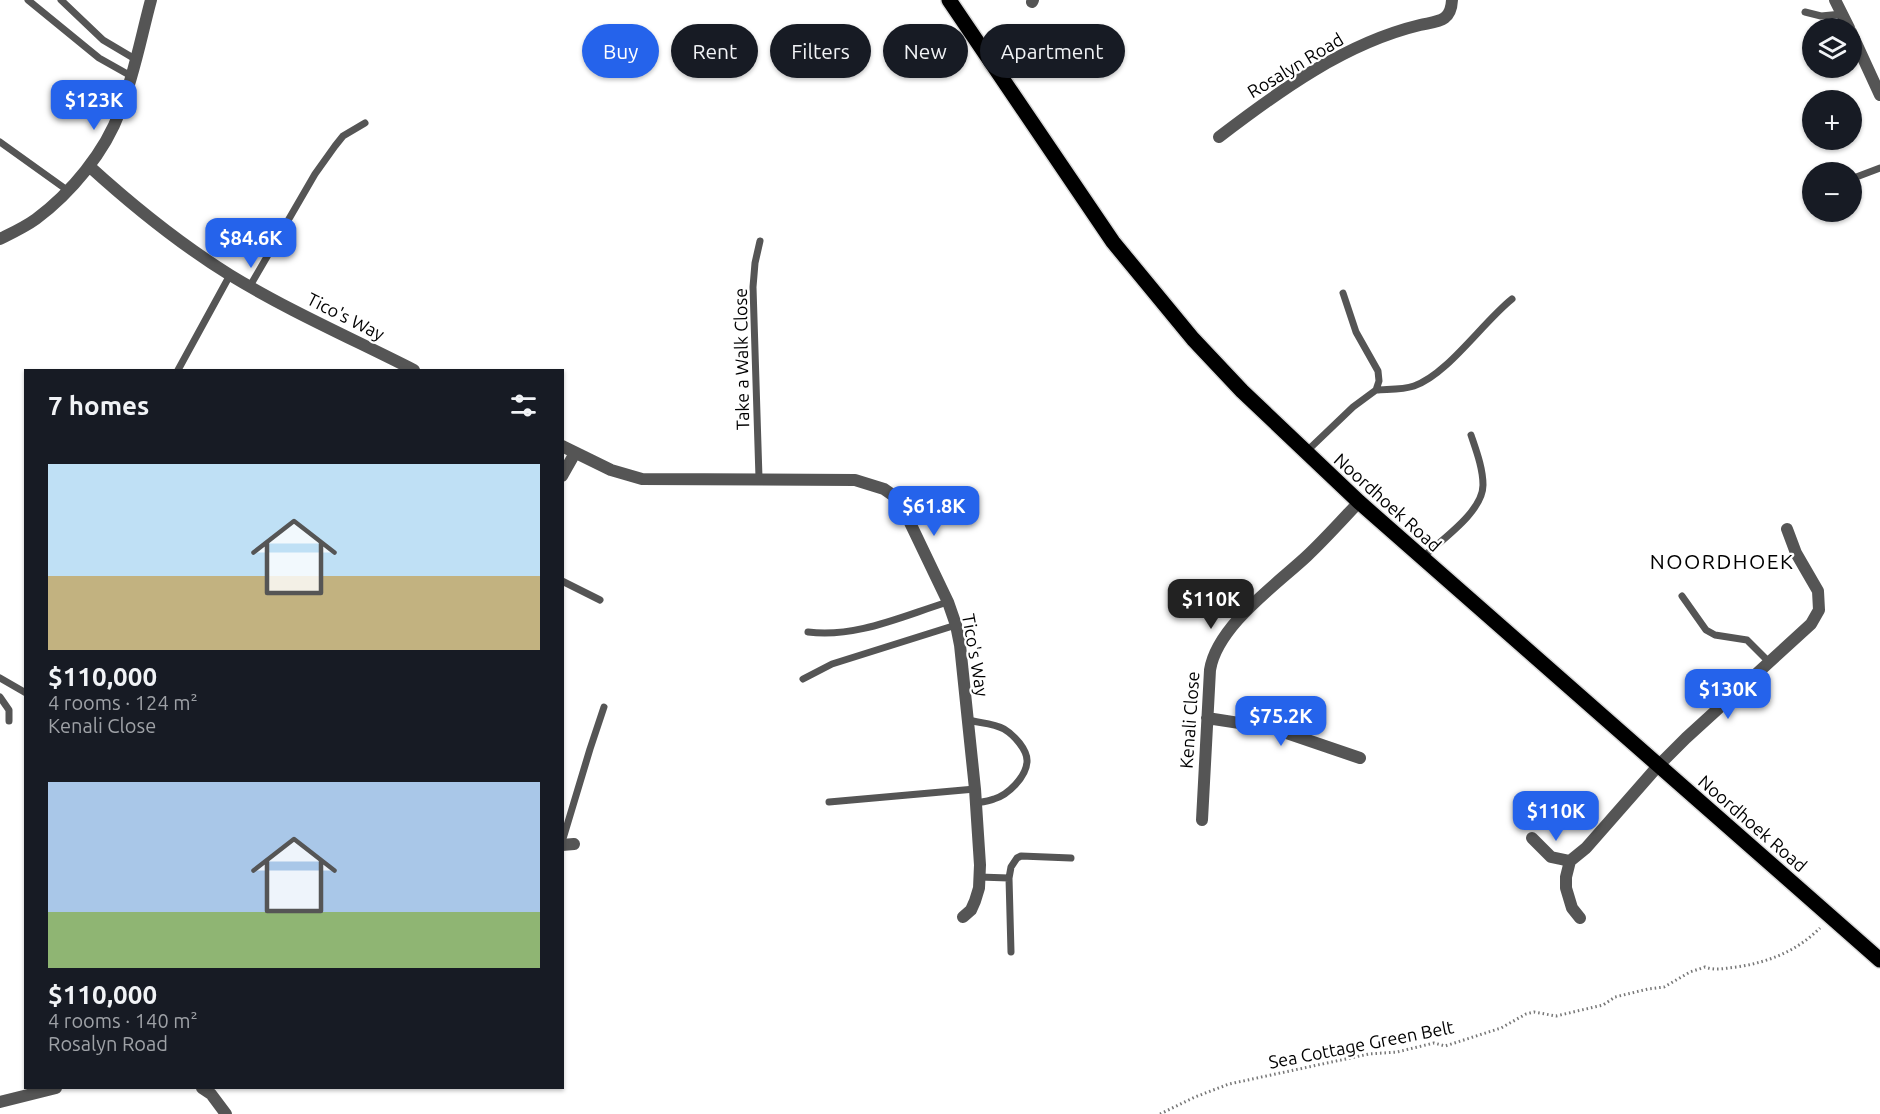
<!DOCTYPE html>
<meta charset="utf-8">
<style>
:root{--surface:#171b24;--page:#242831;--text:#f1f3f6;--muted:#9ea1a6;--accent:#2563eb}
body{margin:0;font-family:Ubuntu,sans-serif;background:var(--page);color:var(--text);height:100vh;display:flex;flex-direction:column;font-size:22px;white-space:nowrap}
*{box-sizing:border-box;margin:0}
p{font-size:20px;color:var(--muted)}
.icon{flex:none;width:33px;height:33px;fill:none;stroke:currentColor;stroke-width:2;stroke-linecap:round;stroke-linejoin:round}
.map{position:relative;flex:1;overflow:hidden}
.sheet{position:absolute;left:24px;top:369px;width:540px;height:720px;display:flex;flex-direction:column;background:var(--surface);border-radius:0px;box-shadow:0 2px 4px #0004}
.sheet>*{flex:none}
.guide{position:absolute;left:582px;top:24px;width:570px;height:54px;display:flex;gap:12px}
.buttons{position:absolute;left:1802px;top:18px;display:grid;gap:12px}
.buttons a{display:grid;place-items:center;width:60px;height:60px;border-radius:50%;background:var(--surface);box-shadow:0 2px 4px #0004;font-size:30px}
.price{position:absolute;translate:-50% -51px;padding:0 14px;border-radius:12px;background:var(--accent);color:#fff;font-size:20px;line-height:39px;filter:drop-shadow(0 2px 3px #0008)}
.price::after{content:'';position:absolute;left:50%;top:36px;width:18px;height:14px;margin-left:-9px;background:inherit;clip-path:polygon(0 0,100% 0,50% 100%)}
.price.selected{background:#222;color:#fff}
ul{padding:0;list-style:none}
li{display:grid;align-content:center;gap:12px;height:318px;padding:0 24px}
li span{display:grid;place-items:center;height:186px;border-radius:0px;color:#555}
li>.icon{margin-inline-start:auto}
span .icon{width:108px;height:108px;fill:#fffc;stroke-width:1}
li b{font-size:26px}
h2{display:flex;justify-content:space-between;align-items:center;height:72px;padding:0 24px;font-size:26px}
.chip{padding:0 21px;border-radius:27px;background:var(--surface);box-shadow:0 2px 4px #0004;font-size:21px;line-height:54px}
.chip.selected{background:var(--accent);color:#fff}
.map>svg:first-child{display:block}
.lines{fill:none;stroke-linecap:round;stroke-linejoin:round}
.primary-casing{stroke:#dbdbdb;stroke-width:18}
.path{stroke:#777;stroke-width:3;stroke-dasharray:1.5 3;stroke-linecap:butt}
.lane{stroke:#555;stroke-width:7}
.street{stroke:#555;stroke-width:12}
.primary{stroke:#000;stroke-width:15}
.labels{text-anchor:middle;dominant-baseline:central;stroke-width:4.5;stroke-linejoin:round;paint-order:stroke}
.street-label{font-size:18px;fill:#000;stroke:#fff}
.quarter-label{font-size:21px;letter-spacing:1.5px;fill:#000;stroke:#fff}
</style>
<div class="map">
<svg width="1880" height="1114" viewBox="0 0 1880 1114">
<rect width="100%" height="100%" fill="#fff"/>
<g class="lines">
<!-- primary casing -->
<g class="primary-casing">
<path id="primary" d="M949,0L1113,242L1193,339L1242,391L1359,502L1880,960"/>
</g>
<!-- path -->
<path class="path" d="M1160,1114L1195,1097L1229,1084L1369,1054L1397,1052L1434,1043L1445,1046L1501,1028L1526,1014L1534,1012L1556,1016L1603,1005L1615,997L1648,989L1664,987L1690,972L1705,967C1715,971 1726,968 1737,967C1769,962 1797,951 1820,928"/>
<!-- lane -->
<path class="lane" d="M28,0L99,58L131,76
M61,0L103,40L135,59
M1805,12L1821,16L1842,14
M0,142L67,190
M1851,179L1880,168
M250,286L315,174L335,146L343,136L365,123
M178,370L230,275
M1376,390C1388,389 1402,390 1414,386C1447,375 1483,322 1512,299
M1307,451L1353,407L1376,390L1379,381L1378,371L1356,332L1343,293
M759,478L753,287L755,263L760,241
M1422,558C1441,540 1483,512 1483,485C1483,468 1476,450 1471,435
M562,581L600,600
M1682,596L1706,630L1715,635L1747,640L1769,662
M808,632C857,638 902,616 948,602
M0,678L26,693
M803,679L832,664L956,625
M0,697L9,710V721
M968,720C979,723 994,723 1004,729C1014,735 1028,750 1027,762C1026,777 1008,795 994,799C989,801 982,802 976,803
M829,802L975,789
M562,842L590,749L604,707
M979,877L1009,878
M1011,952L1009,878L1011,867L1017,858L1021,856L1071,858"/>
<!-- street -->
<path class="street" d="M1835,0L1849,28
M1032,2L1033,0
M1851,32L1880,95
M1219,137C1279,91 1345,43 1420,25C1438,21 1451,22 1452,0
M89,166C133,206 180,244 230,275C289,311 353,339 414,370
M0,239C12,233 25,227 36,219C71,193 105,152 120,111C134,76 141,37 151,0
M562,446L611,470L642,479L855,480L884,489L894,496L902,506L948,602L956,625L960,645L975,789L980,865L979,888L975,901L971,910L963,917
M562,476L575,453
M1207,718L1272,728L1360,758
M1202,820L1210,670C1217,626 1276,585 1307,556C1325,539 1342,520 1359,502
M1532,838L1551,857L1570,861
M562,845L574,844
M1580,918L1572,908L1566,888V877L1570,861L1586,848L1658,766L1686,738L1811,624L1819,610L1818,591L1796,553L1787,529
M202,1088L211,1094L226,1114
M0,1102L56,1088"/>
<!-- primary -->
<use href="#primary" class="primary"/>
</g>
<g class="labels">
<!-- street labels -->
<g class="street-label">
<text transform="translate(1295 65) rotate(-31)">Rosalyn Road</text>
<text transform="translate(346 316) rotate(27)">Tico's Way</text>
<text transform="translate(741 359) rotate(-91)">Take a Walk Close</text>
<text transform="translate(1388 502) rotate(42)">Noordhoek Road</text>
<text transform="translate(976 655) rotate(80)">Tico's Way</text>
<text transform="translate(1189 720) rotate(-86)">Kenali Close</text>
<text transform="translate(1753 823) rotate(41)">Noordhoek Road</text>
<text transform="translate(1361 1044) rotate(-11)">Sea Cottage Green Belt</text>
</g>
<!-- quarter labels -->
<g class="quarter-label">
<text x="1722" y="561">NOORDHOEK</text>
</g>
</g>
</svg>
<div class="buttons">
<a><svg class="icon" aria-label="layers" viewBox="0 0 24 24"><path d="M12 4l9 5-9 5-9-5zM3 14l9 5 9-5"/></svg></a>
<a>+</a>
<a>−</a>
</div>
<b class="price" style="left:94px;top:131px">$123K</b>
<b class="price" style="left:251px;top:269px">$84.6K</b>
<b class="price" style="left:934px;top:537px">$61.8K</b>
<b class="price selected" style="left:1211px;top:630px">$110K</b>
<b class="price" style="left:1728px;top:720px">$130K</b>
<b class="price" style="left:1281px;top:747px">$75.2K</b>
<b class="price" style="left:1556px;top:842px">$110K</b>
<div class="guide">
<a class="chip selected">Buy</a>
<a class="chip">Rent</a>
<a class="chip">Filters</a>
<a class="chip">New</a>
<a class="chip">Apartment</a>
</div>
<section class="sheet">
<h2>7 homes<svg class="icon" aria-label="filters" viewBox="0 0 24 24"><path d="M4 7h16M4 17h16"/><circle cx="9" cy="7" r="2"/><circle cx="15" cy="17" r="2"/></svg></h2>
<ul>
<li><span style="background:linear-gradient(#bfe0f5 60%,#c2b280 0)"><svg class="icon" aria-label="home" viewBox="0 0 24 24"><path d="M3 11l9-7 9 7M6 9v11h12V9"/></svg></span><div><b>$110,000</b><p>4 rooms · 124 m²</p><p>Kenali Close</p></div></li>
<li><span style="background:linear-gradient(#a9c7e8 70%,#8fb573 0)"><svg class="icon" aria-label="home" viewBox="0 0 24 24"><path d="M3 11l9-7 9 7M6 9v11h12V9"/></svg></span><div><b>$110,000</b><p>4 rooms · 140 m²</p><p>Rosalyn Road</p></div></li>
</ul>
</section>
</div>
